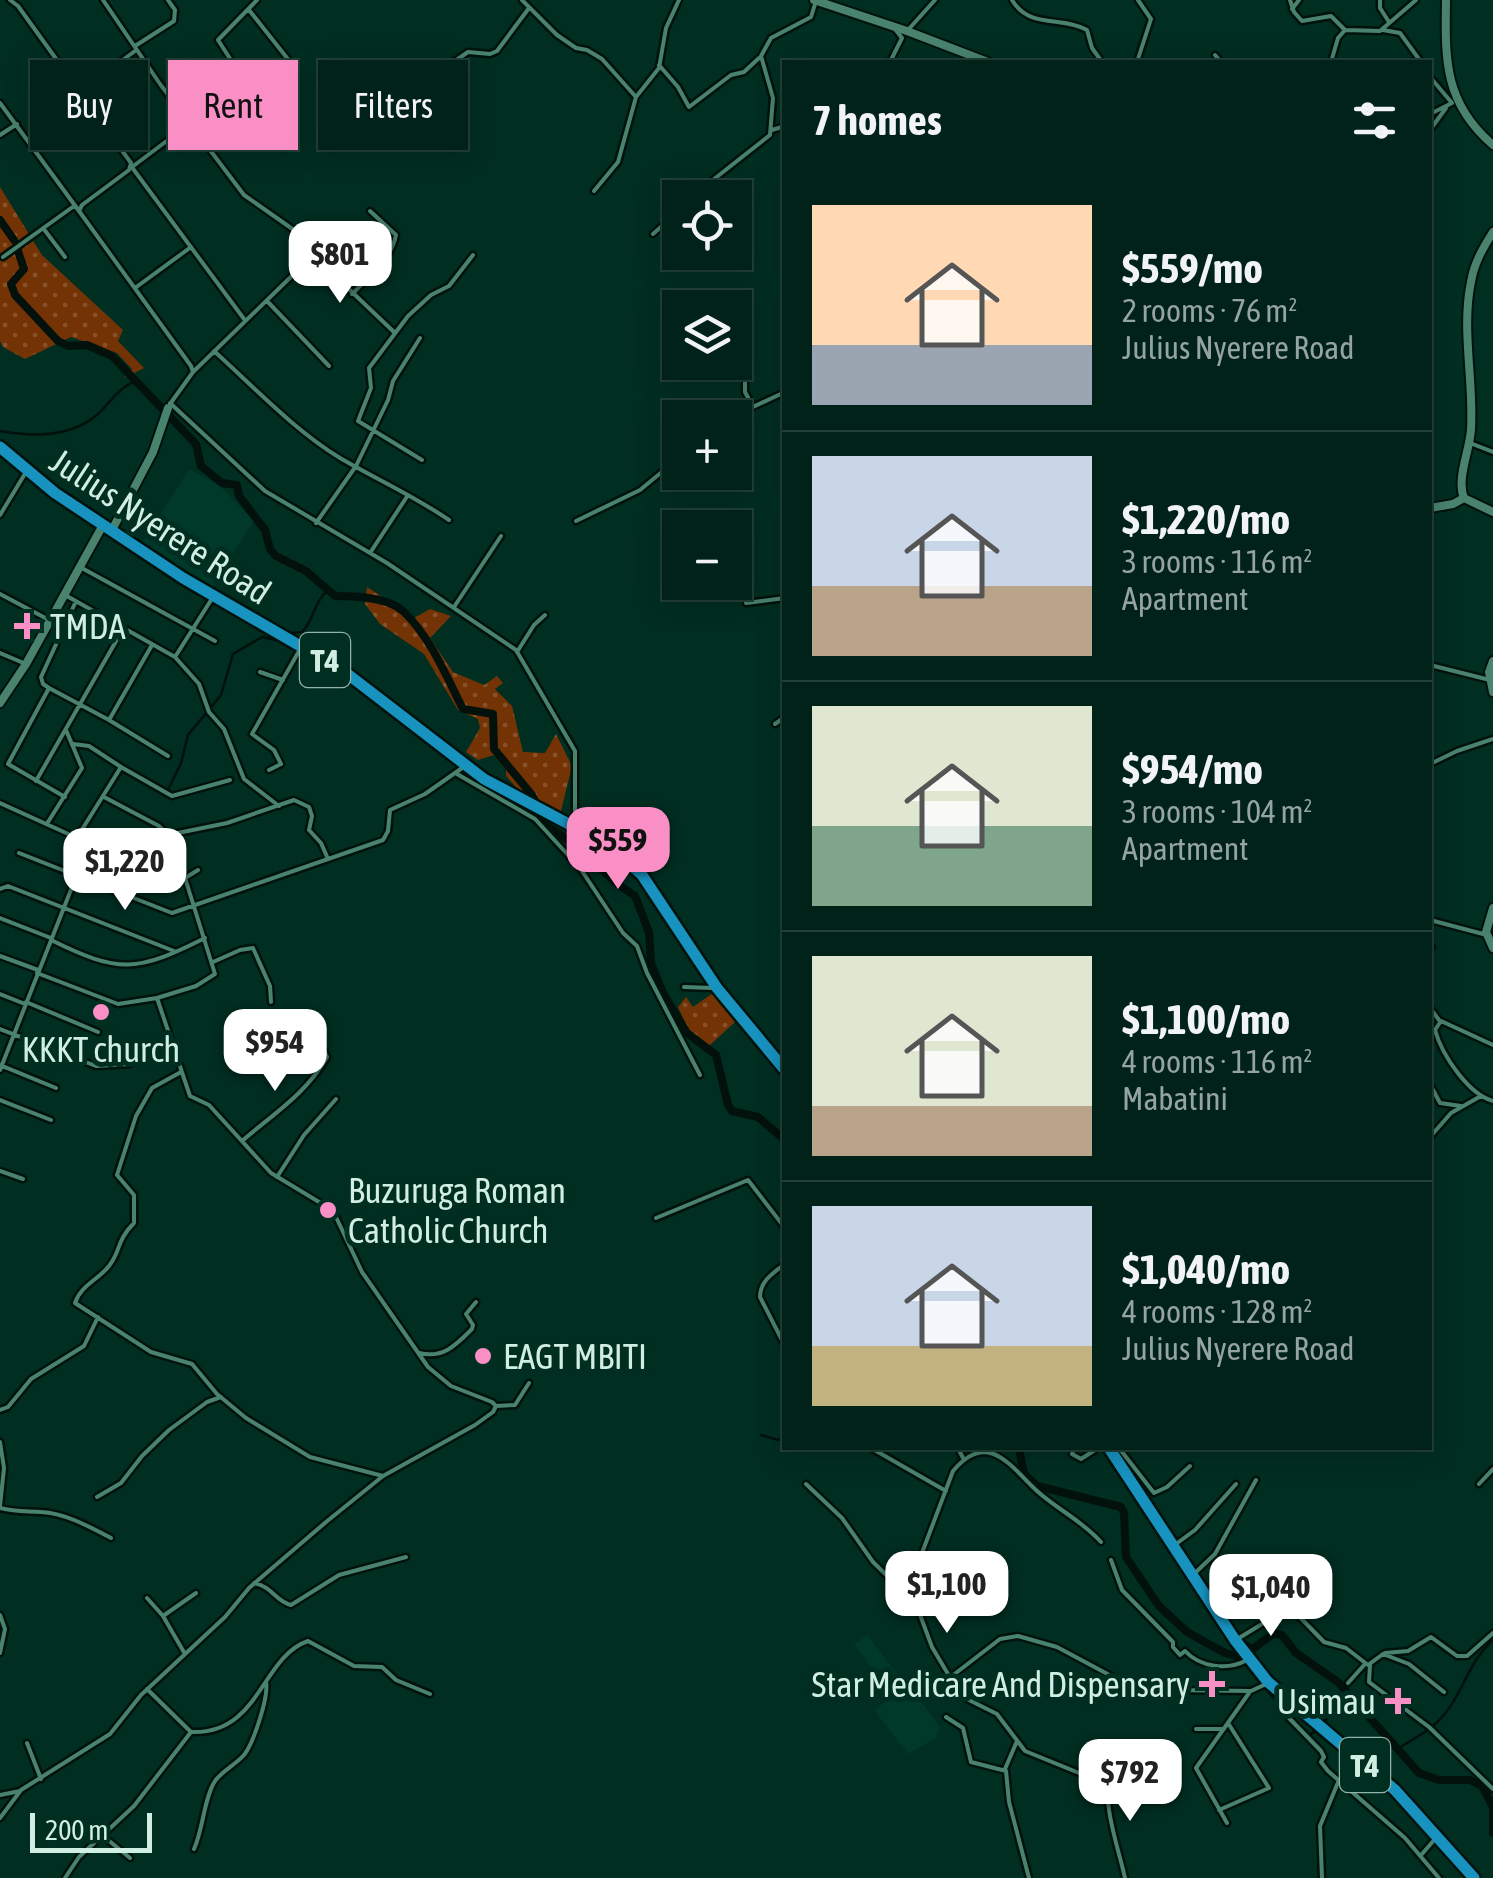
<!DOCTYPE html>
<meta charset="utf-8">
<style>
:root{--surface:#002219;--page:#0e2f26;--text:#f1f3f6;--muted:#95a4a2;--line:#223f38;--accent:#fa8fc6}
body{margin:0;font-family:"Asap Condensed",sans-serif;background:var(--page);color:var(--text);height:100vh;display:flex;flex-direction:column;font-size:38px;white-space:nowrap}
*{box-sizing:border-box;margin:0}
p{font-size:32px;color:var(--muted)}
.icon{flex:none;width:55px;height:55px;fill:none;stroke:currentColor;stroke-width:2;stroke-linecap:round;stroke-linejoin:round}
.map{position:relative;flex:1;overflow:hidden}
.drawer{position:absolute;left:782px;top:60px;width:650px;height:1390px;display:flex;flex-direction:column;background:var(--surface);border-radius:0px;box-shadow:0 5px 25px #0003,0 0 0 2px var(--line)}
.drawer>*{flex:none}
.top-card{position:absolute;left:30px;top:60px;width:602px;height:90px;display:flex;gap:20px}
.controls{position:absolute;left:662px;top:180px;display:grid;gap:20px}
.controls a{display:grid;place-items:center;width:90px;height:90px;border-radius:0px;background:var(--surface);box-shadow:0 5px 25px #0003,0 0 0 2px var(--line);font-size:50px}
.scale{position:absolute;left:30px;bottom:25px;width:122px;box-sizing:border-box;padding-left:10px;border:5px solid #d1eee2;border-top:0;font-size:28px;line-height:35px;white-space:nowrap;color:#d1eee2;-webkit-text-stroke:8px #002e21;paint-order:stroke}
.price{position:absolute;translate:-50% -85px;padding:0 22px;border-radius:20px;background:#fff;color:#222;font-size:32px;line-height:65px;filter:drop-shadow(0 2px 5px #0008)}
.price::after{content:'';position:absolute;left:50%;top:60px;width:30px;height:22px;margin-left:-15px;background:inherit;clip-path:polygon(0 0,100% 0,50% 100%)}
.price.selected{background:var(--accent);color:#111}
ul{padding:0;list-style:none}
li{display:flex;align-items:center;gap:30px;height:250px;padding:0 30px}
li+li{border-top:2px solid var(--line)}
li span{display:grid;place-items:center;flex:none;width:280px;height:200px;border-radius:0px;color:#555}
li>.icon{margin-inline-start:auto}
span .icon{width:120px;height:120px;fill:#fffc;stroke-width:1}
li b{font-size:42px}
h2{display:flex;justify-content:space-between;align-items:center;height:120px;padding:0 30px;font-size:42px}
.tag{padding:0 35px;border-radius:0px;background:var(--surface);box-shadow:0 5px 25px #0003,0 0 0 2px var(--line);font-size:35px;line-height:90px}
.tag.selected{background:var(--accent);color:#111}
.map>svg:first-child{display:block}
.built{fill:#003929}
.grass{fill:url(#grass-dots)}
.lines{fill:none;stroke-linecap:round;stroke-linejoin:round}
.stream{stroke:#02110b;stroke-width:2.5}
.river{stroke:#02110b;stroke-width:8}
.street-casing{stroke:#02120c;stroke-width:9}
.secondary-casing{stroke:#02120c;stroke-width:12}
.highway-casing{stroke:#02120c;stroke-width:16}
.street{stroke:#49836e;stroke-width:4}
.secondary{stroke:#49836e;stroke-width:8}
.highway{stroke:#1892be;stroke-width:11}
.poi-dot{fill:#fa8fc6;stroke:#002e21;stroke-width:4}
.labels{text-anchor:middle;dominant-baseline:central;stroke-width:10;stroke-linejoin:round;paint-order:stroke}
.shield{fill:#002e21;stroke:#92b4a8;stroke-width:2.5}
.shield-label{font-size:32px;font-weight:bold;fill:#d1eee2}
.street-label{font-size:35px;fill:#d1eee2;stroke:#002e21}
.poi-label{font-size:35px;fill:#d1eee2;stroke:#002e21;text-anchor:start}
</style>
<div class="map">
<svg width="1493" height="1878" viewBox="0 0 1493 1878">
<defs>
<pattern id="grass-dots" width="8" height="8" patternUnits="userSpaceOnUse" patternTransform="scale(2.5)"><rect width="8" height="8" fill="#743305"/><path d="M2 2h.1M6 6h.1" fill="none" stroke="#875129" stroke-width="1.8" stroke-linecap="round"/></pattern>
</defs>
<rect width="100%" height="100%" fill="#002e21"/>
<!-- built -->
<path class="built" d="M189,469L219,485L254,521L210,589L141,545Z
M867,1635L901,1679L888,1689L854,1645Z
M909,1686L940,1727L936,1738L908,1754L874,1710Z"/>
<!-- grass -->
<path class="grass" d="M0,187L42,255L123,330L118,341L144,368L124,378L132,369L117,353L71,337L25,359L3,347L0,341Z
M367,587L414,618L430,609L451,616L430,638L453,672L484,685L497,676L503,683L495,689L512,706L523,752L545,753L556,734L572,766L561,811L523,795L506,776V770L494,755L478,760L466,752L480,728L478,719L458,710L424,654L380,624L365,604Z
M713,993L736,1021L709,1046L689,1031L678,1007L686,997L693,1007Z"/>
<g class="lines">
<!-- stream -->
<path class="stream" d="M0,431C33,437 73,437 99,413C110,402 120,387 134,382
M291,633L302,632C315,619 313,603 328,590
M168,790L181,763L188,735L221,695L233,654L262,637L280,641
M761,1435L778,1440L785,1435
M1180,1546L1207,1586
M1172,1554L1185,1574
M1195,1589L1226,1636
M1216,1601L1222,1609
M1224,1613L1226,1617
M1236,1631L1239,1635
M1242,1639L1254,1648
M1233,1647L1237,1657
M1239,1657L1261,1684
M1265,1688L1290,1717
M1325,1721L1347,1694
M1432,1727C1463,1701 1464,1666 1493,1640
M1303,1729L1310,1735L1315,1731L1358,1766
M1399,1748L1428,1730"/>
<!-- river -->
<path class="river" d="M0,220L14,240
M18,251L24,269L11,284L15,295L58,341L68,346L87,345L112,356L196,444L201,466L222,483L237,485L239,496L265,530L270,549L276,556L306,571L335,596C355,596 389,597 404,612C431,638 447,678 463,709L493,714L494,749L532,795L547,826L580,848L615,882L635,896L649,932L651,963L663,993L687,1033L716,1055L728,1105L732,1111L758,1117L785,1140
M1019,1448L1024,1474L1037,1486L1121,1507L1124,1513L1126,1557L1159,1606L1187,1632L1225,1653L1240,1657
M1250,1651L1274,1633L1282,1635L1296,1653L1338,1682L1419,1773L1439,1780H1470L1482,1786L1493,1807
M1493,1811V1833"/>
<!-- street casing -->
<g class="street-casing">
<path id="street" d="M10,0L18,6L131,163L129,170L82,205L79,211L191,366L193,372L170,404
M103,0L160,84L244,195L301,235L311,253L299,269L193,372
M522,0L557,35L576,48L587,50L602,59L636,97
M1012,0C1029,29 1062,16 1087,30L1092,48L1102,62
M1290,0L1294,12L1302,21L1331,16L1345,30
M1380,0V8L1389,22
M1292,9L1299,0
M908,30L935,0
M1383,30L1400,33L1421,62
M135,46L174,21L175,10L168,0
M1215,55L1221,62
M890,62L902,38L895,29
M1137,62L1151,19L1138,0
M1331,62L1338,38L1345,30L1380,31L1416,0
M659,65L678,87L689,107L731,75L744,72L759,58
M241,76L260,102H264C278,96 293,79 291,63L249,10
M1430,77L1452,103L1430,114
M0,103L79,211
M446,112L440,87L442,70L468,52L490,54L497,51L529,8
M188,122L215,104L240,80L238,71L218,40L257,0
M772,130L785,126
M1430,130L1446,108
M0,135L17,124
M33,148L48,115L135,51
M131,166L244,319
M132,167L188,125
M594,191L618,162L636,97L659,68L666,28L679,0
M690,198L770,135L773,98L761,56L771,38L811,17L816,1
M43,228L65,257
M653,234L680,210
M311,253L394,332
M3,257L74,206
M135,288L191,247
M352,294C368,278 392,258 396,235L370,211
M267,301L329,366
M214,351C255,388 293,429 340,458C376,479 414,496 449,520
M745,367V392L752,405
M170,403L265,491L387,563L516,650L575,751V822
M729,418L785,392
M1470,443L1493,452
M422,460L358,421L371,388L369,368L408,316L431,295L449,286L473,255
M0,515L26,472
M576,521L640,490L680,457
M316,523L356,466L388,400L393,381L420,338
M370,553L408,495
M80,567L215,641
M0,594L51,621
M65,595L175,657L199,684L209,712L224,729L244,779L279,806
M746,603L785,598
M454,607L501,536
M517,652L534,625L545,615
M0,653L26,664
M175,657L213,597
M1430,665L1490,680
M260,672L283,680
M49,688L43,684L41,677L76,601
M109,720L168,756
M775,724L785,717
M73,744L89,746L121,767
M1430,764L1457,751L1493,739
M269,770L281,764L274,750L252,734L299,651
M457,774L535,819L580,868L623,933L637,946L647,973L700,1075
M36,781L123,629
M65,797L8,764L49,688L109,720L152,645
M104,797L159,826L168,835
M0,803L86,842L76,877L0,1070
M48,822L82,768L66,730
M78,836L121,767L172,796L230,780
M86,842H117L141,851L154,847L168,835L227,823L294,800L309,807L312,816L309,830L321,843L328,859
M19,853L172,913L383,840L388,831L390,810L425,794L465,766
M0,889L8,886L174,951
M0,918L51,938
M1430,920L1487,935
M51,940C120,974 137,972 205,938
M1430,949L1432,947
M0,956L38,970
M213,962L240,950L253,948L270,986L271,1002
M684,987L712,988
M0,994L25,1004
M157,998L196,986L215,974L185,878L198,870
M26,1002L98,1032
M1430,1008L1439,1020
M0,1029L96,1066L130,1064
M1493,1045L1441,1021L1435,1030C1442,1055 1468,1094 1493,1101
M0,1065L56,1088
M181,1072L152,1088L136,1116L117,1175L134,1195V1223C116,1241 121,1251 109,1266C98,1280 81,1285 75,1303L151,1352L192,1364L217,1394L246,1418L310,1457L383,1476
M1431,1086L1440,1103L1461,1106
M0,1100L51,1120
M1430,1137L1451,1113L1481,1096
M242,1141C273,1114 306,1094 327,1057L319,1041
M0,1171L23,1179
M277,1177L304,1135L336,1099
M656,1218L748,1180L785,1228
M785,1264C773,1273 760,1281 760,1297L785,1346
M419,1353C443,1359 456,1345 472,1329L473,1325L466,1314L476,1302
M496,1406L515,1405L529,1383
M0,1410L8,1407L31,1379L84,1346L98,1317
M0,1442L4,1468L0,1506
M871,1448L946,1491
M958,1448L964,1460
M1074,1448L1072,1454L1081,1459L1098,1448
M1119,1448L1154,1493L1167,1487L1190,1466
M806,1484L842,1518L873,1562L916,1604L932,1647L961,1696L997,1714L1025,1751L1099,1781L1109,1779
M1479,1484L1493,1469
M97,1497L121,1483L142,1456L169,1430L207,1402L221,1397
M0,1508C15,1512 26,1511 41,1512C65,1513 90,1527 111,1538
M1176,1544L1195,1530L1236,1484
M1111,1560L1122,1590L1173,1642V1647L1180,1655L1185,1651C1200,1667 1227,1671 1247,1660
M1196,1572L1215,1554L1256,1480
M254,1583C273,1587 275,1601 291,1605L339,1575L406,1557
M1275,1584L1290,1607L1324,1642L1346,1648L1368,1665L1383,1654L1409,1664L1444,1692
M903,1590L914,1574L953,1471C988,1429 1011,1467 1037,1491C1058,1510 1080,1519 1101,1542
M147,1598L163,1616L185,1654
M0,1615L5,1629L0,1653
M163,1616L196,1593
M1239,1638L1290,1607
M1385,1653L1408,1651L1431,1637L1457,1656H1467L1493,1633
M1370,1665L1369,1682L1429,1727L1493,1789
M952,1676L1000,1639L1018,1636L1057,1647L1115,1678L1168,1690L1251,1691L1266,1684
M1348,1683L1365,1664
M147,1689L191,1732C260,1735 261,1657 308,1641L354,1666L382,1667L396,1680L430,1694
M946,1717L963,1728L971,1762L1006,1771L1009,1802L1029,1878
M1288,1717L1321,1751L1324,1757L1321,1762L1328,1771L1405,1838L1439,1878
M1196,1729H1224
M27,1743L41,1779
M1005,1769L1017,1741
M0,1795L20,1791
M1219,1810L1269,1788L1228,1723
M0,1818L21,1790L110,1734L141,1695L225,1617L249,1588L326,1522L383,1476L475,1425L493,1412L496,1406L492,1402L451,1386L428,1367L362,1272L336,1217L324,1205L271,1173L209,1105L190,1096L157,998L118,1004L37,973
M1227,1823L1196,1768L1249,1693
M102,1835L130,1858
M194,1849C203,1830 204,1798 215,1781C222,1771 235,1765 244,1755C254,1742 269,1696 266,1682
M1422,1854L1435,1839
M65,1878L79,1857L134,1806L191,1732
M1125,1878C1120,1853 1099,1796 1112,1775L1137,1767
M1322,1878L1320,1826L1339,1780"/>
</g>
<!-- secondary casing -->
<g class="secondary-casing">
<path id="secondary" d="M814,0L907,31L988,62
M1446,0C1445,60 1444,103 1493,145
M1493,232C1483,248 1474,263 1471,282C1461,329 1474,381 1471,429C1470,450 1456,479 1464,498L1493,512
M1430,508L1453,504L1464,498
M112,530L153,452L168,408
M1493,661L1489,672L1493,692
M0,703L26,664L103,525
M1493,908L1486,932L1493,948"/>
</g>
<!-- highway casing -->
<g class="highway-casing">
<path id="highway" d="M0,447L55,493L183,578L345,672L484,779L610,846L642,875L717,988L785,1070
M1109,1448L1235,1640L1268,1682L1395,1790L1474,1878"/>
</g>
<!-- street -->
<use href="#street" class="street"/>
<!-- secondary -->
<use href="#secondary" class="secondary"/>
<!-- highway -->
<use href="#highway" class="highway"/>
</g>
<!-- markers -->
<g class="poi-dot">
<path d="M22 611h10v10h10v10h-10v10h-10v-10h-10v-10h10z"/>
<circle cx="101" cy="1012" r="10"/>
<circle cx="328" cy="1210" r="10"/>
<circle cx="483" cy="1356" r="10"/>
<path d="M1207 1669h10v10h10v10h-10v10h-10v-10h-10v-10h10z"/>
<path d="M1393 1686h10v10h10v10h-10v10h-10v-10h-10v-10h10z"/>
</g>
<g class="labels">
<!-- shield labels -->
<g class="shield">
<rect x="300" y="633" width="50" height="54" rx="8"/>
<rect x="1340" y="1738" width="50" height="54" rx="8"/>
</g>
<g class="shield-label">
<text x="325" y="660">T4</text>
<text x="1365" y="1765">T4</text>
</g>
<!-- street labels -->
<g class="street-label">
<text transform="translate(161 526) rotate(33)">Julius Nyerere Road</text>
</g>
<!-- poi labels -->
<g class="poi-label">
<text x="50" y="626">TMDA</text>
<text x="101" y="1049" text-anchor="middle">KKKT church</text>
<text x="348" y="1190">Buzuruga Roman<tspan x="348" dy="40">Catholic Church</tspan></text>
<text x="503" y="1356">EAGT MBITI</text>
<text x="1190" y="1684" text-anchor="end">Star Medicare And Dispensary</text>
<text x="1376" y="1701" text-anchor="end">Usimau</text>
</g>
</g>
</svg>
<div class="controls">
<a><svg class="icon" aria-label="locate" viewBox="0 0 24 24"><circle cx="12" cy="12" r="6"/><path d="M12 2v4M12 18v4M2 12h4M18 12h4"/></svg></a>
<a><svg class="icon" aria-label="layers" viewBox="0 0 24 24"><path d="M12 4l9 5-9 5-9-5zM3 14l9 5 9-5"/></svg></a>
<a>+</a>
<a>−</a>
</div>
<div class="scale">200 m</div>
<b class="price" style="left:340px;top:306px">$801</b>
<b class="price selected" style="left:618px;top:892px">$559</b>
<b class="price" style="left:125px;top:913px">$1,220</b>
<b class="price" style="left:275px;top:1094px">$954</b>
<b class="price" style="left:947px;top:1636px">$1,100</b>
<b class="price" style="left:1271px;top:1639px">$1,040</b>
<b class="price" style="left:1130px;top:1824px">$792</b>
<div class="top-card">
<a class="tag">Buy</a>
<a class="tag selected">Rent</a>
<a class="tag">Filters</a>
</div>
<section class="drawer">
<h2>7 homes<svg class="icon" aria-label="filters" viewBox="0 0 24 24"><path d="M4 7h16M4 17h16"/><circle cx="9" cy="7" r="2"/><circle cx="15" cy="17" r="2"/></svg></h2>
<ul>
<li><span style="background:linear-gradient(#ffd9b3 70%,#9aa5b1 0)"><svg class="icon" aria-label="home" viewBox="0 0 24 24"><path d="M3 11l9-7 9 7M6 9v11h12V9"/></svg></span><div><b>$559/mo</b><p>2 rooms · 76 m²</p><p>Julius Nyerere Road</p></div></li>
<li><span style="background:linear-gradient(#c9d6e8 65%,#b9a48a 0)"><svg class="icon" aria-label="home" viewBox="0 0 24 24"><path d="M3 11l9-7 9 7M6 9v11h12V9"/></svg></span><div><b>$1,220/mo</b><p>3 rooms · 116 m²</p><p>Apartment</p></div></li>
<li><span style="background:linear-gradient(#dfe7d0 60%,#7fa58c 0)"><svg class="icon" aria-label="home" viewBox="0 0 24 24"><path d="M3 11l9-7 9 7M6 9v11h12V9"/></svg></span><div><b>$954/mo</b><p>3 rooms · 104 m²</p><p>Apartment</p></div></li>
<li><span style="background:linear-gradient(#dfe7d0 75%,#b9a48a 0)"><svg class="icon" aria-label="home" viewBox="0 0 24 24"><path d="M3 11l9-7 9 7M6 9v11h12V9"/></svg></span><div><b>$1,100/mo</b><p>4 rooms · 116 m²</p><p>Mabatini</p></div></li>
<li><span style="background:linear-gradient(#c9d6e8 70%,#c2b280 0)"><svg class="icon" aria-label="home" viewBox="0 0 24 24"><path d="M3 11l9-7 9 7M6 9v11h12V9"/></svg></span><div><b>$1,040/mo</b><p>4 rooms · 128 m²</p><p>Julius Nyerere Road</p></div></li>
</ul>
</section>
</div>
